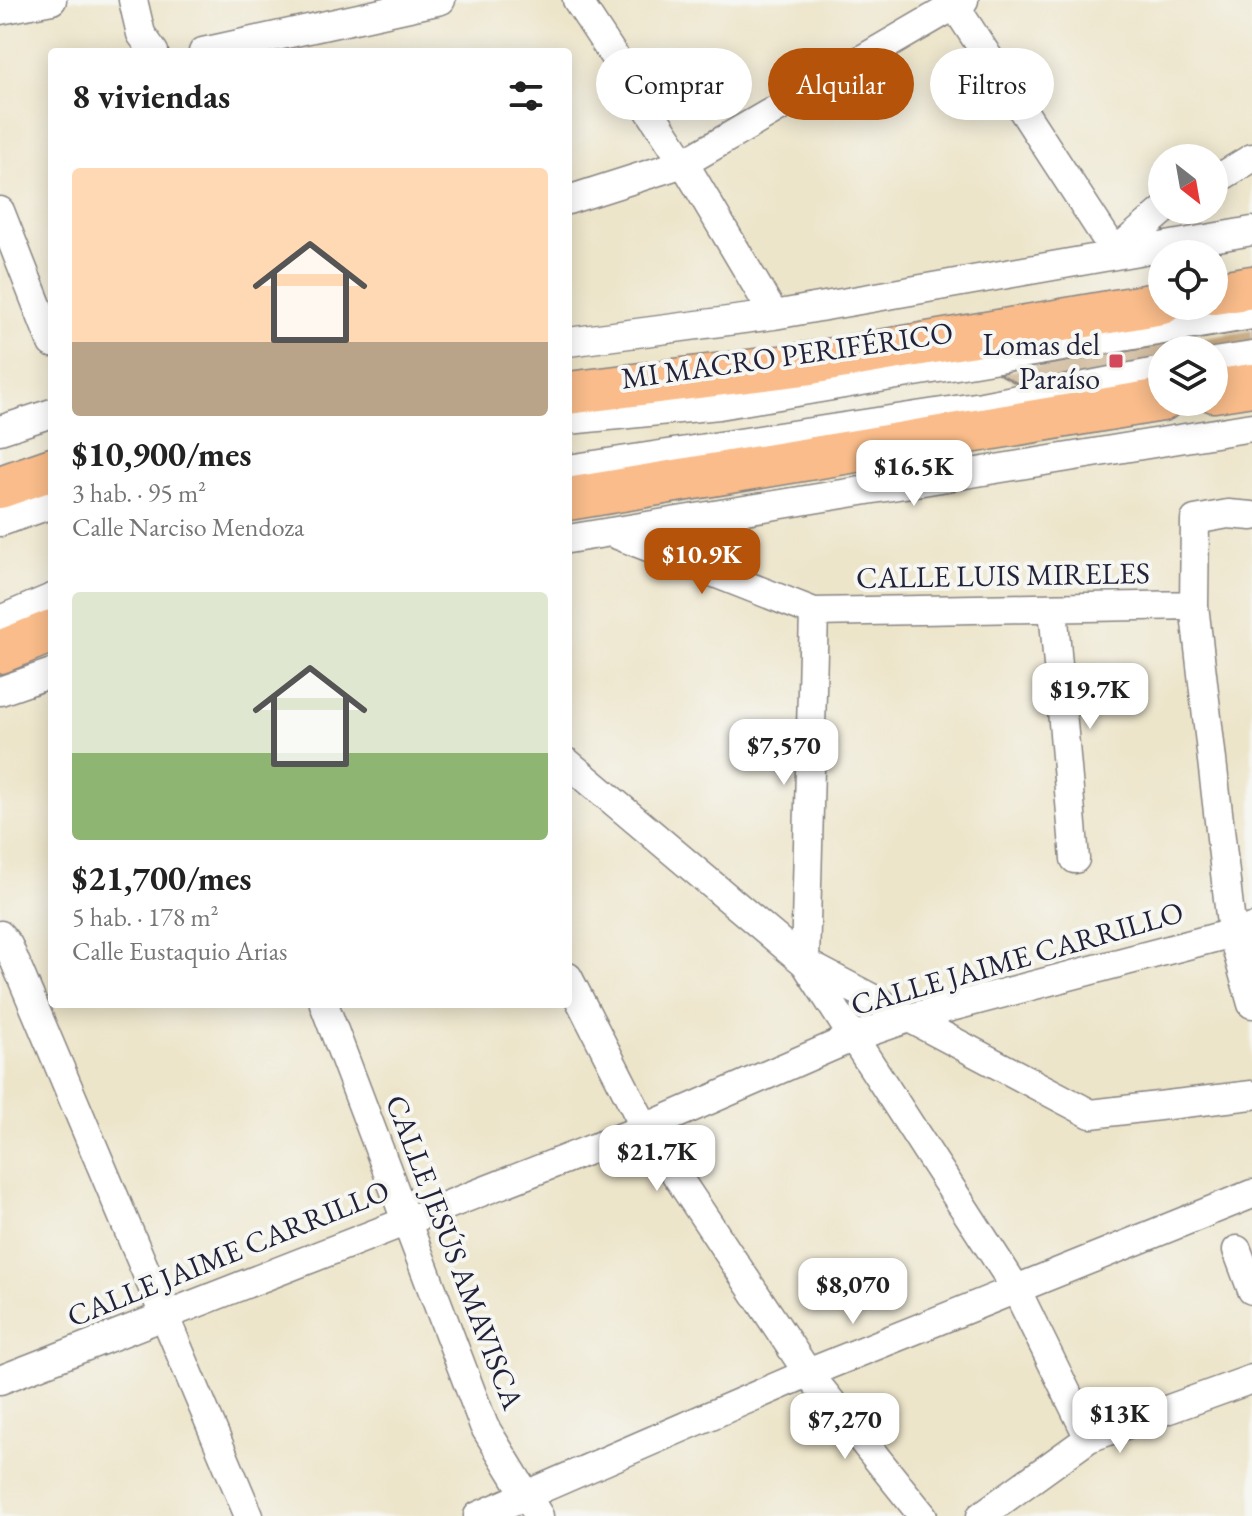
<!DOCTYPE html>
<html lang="es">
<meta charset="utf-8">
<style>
:root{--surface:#fff;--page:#f2f2f2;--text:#222;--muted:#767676;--accent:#b45309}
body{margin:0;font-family:"EB Garamond",serif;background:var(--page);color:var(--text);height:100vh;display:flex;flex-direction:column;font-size:30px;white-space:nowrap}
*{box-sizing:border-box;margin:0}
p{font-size:26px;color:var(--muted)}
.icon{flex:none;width:44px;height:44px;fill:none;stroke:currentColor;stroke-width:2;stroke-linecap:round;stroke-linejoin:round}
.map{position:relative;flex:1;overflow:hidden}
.side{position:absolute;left:48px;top:48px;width:524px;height:960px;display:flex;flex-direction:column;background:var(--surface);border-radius:8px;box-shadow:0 4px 20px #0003}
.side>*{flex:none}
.hud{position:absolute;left:596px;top:48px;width:536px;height:72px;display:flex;gap:16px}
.needle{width:52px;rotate:149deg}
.buttons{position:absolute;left:1148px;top:144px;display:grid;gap:16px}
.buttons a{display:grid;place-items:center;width:80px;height:80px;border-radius:50%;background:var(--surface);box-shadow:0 4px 20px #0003;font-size:40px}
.price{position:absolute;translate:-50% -68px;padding:0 18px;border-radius:16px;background:#fff;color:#222;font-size:26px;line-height:52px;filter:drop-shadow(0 2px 4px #0008)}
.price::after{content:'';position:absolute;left:50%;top:48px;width:24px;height:18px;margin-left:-12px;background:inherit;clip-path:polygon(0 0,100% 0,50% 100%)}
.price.active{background:var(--accent);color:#fff}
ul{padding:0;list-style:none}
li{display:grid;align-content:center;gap:16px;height:424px;padding:0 24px}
li span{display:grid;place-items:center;height:248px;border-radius:8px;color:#555}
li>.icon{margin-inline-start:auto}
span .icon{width:144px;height:144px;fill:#fffc;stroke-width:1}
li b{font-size:34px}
h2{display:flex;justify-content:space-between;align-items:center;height:96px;padding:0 24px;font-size:34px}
.tag{padding:0 28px;border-radius:36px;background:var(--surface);box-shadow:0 4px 20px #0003;font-size:28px;line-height:72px}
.tag.active{background:var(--accent);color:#fff}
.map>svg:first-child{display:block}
.building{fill:#c2a57f}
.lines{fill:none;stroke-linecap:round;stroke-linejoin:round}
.minor-casing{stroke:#888482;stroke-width:31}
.highway-casing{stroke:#888482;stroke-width:45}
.minor{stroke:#fff;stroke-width:28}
.highway{stroke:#f9bc8a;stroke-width:42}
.poi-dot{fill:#d1495b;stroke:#f6f6f2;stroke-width:3}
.labels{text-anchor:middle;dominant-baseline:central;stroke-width:8;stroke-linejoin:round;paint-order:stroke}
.poi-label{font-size:30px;fill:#22223b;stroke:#f6f6f2;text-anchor:end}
.street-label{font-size:30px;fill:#22223b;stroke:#f6f6f2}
</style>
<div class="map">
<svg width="1252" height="1516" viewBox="0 0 1252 1516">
<rect width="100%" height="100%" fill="#f6f6f2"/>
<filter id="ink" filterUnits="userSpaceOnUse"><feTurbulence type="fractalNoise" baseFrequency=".0125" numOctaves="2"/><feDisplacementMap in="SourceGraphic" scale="16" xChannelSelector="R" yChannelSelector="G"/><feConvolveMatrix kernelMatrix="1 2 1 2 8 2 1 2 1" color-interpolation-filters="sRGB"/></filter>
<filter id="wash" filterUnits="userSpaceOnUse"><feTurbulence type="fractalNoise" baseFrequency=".006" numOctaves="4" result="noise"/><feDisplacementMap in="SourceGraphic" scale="32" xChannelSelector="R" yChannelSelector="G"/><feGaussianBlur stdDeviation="1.8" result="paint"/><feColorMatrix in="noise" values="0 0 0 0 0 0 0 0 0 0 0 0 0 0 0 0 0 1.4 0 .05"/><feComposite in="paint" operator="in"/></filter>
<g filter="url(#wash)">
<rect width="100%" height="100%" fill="#ede5ca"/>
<g id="blocks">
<!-- building -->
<path class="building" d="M1252,330V350H1162V365L1026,388L998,373Z"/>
</g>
</g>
<g filter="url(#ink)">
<use href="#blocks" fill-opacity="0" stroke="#888482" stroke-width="2"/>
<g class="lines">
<!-- minor casing -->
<g class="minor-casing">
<path id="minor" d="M133,0L141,34L154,52
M577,0L684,163L774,315
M951,0L1115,252L1164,210
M0,10L52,0
M203,52L441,0
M1214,181L1252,158
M568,200L684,163L964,0
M0,211L52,343
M568,342L774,315L1252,231
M1214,362L1252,356
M568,420L719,405L1252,315
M0,430L52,413
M568,469L982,406L1162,371
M1252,516L1228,514L1195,520L1194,605L1232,933L1252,1004
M0,522L52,504
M610,532L814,612L1194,605
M568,539L1252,427
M1053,608L1075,859
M814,612L805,963L1015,1287L1089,1438
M0,620L52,598
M0,691L52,673
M568,763L805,963L1091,1114L1252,1095
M0,935L8,945L249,1516
M568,977L645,1128L808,1373L923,1516
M324,1004L484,1426L539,1516
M1237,1250L1252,1290
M0,1380L645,1128L854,1037L909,1018L1252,928
M478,1516L808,1373L1252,1194
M981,1516L1089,1438L1252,1379"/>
</g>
<!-- highway casing -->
<g class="highway-casing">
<path id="highway" d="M1214,293L1252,287
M1214,391L1252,385
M568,393L804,364L1162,303
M0,487L52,469
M568,499L1162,400
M0,652L52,631"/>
</g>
<!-- minor -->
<use href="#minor" class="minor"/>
<!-- highway -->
<use href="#highway" class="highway"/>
</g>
</g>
<!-- markers -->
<rect class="poi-dot" x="1108" y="353" width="16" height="16" rx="4"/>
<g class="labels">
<!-- poi labels -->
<g class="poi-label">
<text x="1100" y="344">Lomas del<tspan x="1100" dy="34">Paraíso</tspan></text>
</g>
<!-- street labels -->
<g class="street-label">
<text transform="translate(787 355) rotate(-8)">MI MACRO PERIFÉRICO</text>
<text transform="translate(1003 575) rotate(-1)">CALLE LUIS MIRELES</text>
<text transform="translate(1017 958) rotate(-16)">CALLE JAIME CARRILLO</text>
<text transform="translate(455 1252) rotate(69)">CALLE JESÚS AMAVISCA</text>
<text transform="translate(228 1253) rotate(-22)">CALLE JAIME CARRILLO</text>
</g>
</g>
</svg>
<div class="buttons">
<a><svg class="needle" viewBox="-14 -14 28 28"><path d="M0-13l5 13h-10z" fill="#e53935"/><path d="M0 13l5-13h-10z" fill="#767676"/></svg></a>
<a><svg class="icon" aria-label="locate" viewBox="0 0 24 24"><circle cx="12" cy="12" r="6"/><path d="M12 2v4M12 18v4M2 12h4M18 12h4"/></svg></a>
<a><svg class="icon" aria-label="layers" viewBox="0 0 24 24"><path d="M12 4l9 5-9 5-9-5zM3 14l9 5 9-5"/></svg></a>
</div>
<b class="price" style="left:914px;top:508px">$16.5K</b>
<b class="price active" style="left:702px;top:596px">$10.9K</b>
<b class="price" style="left:1090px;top:731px">$19.7K</b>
<b class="price" style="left:784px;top:787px">$7,570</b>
<b class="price" style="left:657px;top:1193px">$21.7K</b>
<b class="price" style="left:853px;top:1326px">$8,070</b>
<b class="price" style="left:1120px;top:1455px">$13K</b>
<b class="price" style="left:845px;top:1461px">$7,270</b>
<div class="hud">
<a class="tag">Comprar</a>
<a class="tag active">Alquilar</a>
<a class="tag">Filtros</a>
</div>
<section class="side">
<h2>8 viviendas<svg class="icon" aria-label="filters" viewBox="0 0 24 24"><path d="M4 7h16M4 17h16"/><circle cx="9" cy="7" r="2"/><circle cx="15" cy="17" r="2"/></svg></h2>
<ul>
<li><span style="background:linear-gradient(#ffd9b3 70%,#b9a48a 0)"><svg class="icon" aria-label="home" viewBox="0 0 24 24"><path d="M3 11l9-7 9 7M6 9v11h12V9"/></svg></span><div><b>$10,900/mes</b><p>3 hab. · 95 m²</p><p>Calle Narciso Mendoza</p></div></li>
<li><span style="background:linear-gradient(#dfe7d0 65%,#8fb573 0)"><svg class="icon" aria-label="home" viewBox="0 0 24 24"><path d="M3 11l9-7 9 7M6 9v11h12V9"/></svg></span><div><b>$21,700/mes</b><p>5 hab. · 178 m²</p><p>Calle Eustaquio Arias</p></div></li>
</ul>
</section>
</div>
